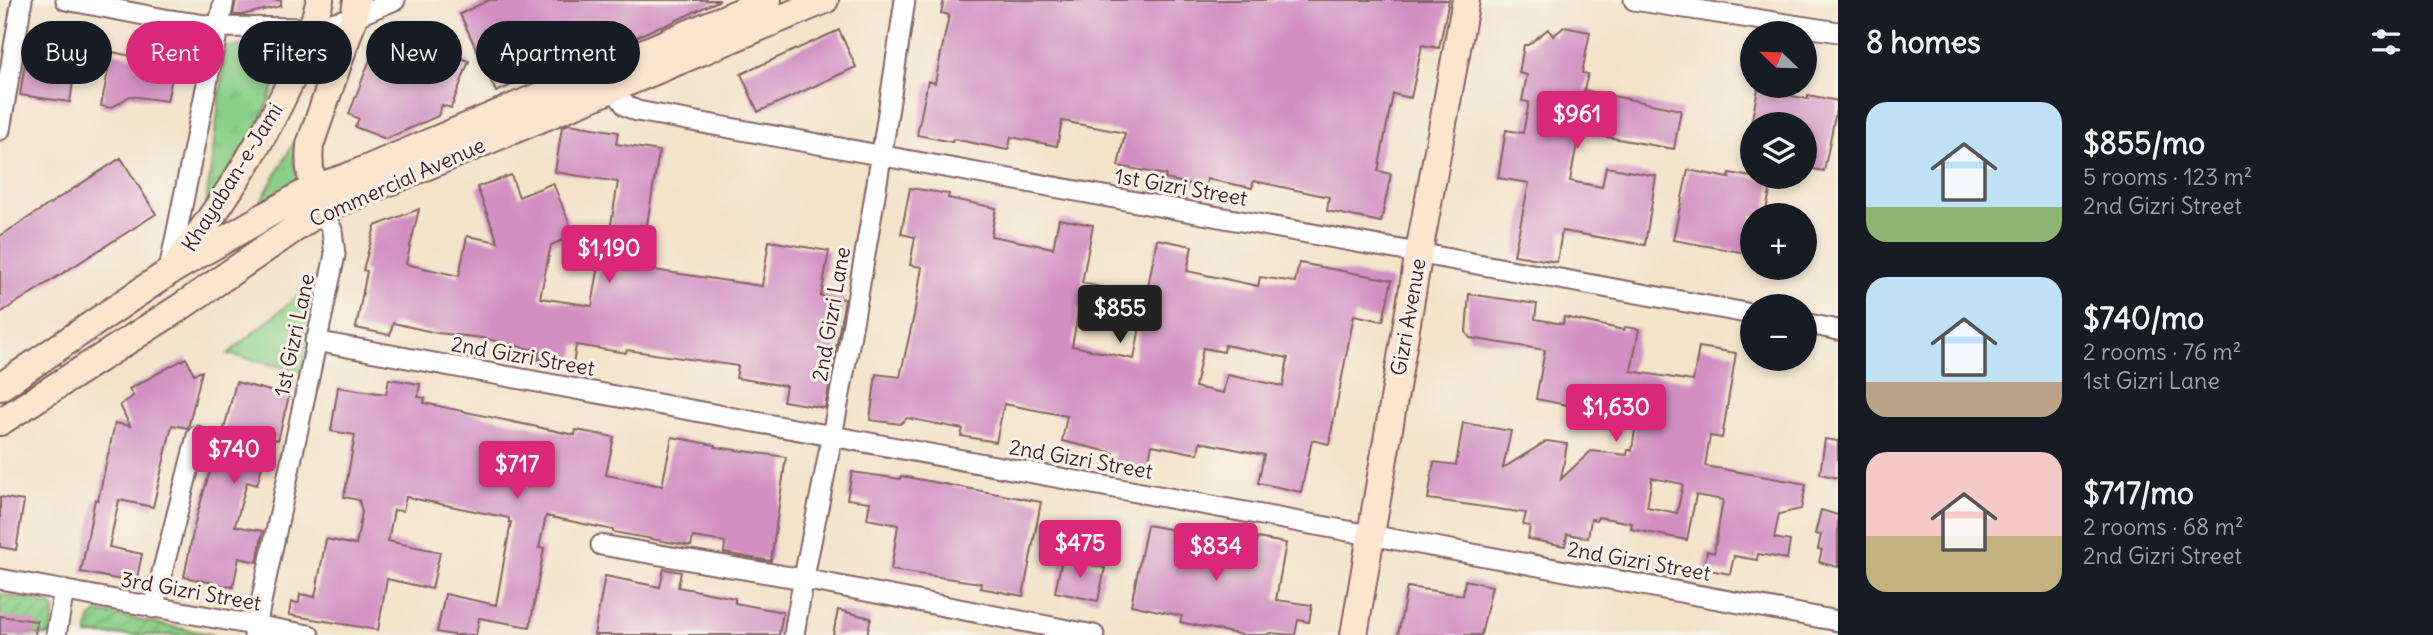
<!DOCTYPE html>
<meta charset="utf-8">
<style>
:root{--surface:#171b24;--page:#242831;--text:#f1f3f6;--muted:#9ea1a6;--accent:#db2777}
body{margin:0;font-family:Delius,sans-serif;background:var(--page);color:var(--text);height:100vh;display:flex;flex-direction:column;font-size:26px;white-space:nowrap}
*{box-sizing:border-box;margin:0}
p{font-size:23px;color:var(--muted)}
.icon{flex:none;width:38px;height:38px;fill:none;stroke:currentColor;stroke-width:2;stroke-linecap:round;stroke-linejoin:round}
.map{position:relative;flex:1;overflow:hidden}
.drawer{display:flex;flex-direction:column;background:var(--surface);width:595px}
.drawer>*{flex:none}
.top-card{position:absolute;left:21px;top:21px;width:665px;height:63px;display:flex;gap:14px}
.needle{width:46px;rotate:293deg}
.fabs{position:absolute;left:1740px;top:21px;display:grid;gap:14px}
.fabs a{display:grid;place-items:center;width:77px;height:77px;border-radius:50%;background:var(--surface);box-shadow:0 4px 10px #0003;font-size:35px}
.price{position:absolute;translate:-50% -60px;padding:0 16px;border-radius:7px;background:var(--accent);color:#fff;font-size:23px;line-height:46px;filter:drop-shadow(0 2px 4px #0008)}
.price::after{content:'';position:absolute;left:50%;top:42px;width:21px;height:16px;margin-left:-10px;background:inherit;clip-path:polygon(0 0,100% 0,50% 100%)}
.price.on{background:#222;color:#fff}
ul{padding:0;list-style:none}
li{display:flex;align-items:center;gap:21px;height:175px;padding:0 28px}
li span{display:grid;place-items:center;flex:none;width:196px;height:140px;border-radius:21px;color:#555}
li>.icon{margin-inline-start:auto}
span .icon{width:84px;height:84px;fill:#fffc;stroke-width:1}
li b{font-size:30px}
h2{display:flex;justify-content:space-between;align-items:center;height:84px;padding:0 28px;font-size:30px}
.tag{padding:0 24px;border-radius:32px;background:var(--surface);box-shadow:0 4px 10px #0003;font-size:24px;line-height:63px}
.tag.on{background:var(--accent);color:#fff}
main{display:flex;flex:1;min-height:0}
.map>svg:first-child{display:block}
.grass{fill:url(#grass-tufts);stroke:#6b785a;stroke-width:2}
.park{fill:#8cd089;stroke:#6b785a;stroke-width:2}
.garden{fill:url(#garden-furrows);stroke:#6b785a;stroke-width:2}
.building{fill:#d290c2;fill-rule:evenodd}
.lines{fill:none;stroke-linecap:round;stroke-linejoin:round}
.street-casing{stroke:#856463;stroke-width:23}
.secondary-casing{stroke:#856463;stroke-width:30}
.street{stroke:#fff;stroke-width:19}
.secondary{stroke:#fbe5cf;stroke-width:26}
.labels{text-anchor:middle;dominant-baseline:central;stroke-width:6;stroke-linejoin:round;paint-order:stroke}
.street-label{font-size:21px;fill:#4a1f2b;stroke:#f7f3e8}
</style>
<main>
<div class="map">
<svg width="1838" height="635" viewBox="0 0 1838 635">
<defs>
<pattern id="grass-tufts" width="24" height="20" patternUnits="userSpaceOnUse" patternTransform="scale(1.75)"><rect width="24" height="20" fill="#8cd089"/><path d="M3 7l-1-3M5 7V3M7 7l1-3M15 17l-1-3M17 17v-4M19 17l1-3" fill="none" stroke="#7ab276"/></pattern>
<pattern id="garden-furrows" width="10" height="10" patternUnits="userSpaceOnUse" patternTransform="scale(1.75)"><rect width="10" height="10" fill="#8cd089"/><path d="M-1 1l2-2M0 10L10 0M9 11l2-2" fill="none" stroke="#7ab276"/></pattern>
</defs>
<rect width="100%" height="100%" fill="#f7f3e8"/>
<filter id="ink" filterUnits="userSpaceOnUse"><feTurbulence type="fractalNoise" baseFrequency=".0143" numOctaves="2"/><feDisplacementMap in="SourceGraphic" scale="14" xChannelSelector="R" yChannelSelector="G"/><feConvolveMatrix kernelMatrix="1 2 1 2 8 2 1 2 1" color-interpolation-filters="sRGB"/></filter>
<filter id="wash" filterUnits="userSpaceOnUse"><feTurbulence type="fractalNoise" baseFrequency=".00686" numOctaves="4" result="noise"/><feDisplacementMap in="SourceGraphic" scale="28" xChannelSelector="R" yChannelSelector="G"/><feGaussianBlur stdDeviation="1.57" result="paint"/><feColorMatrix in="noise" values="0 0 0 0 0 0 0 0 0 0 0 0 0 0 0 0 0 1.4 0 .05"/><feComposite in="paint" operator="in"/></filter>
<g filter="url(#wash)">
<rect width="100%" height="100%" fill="#f3e3ca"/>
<!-- grass -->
<path class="grass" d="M279,45L286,51V56L261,120L206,206L226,47Z
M301,130L293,160L301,186L251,219Z"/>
<!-- park -->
<path class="park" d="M323,275L303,372L228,354Z"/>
<!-- garden -->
<path class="garden" d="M0,594L49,603L55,609L50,635H0Z
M98,612L214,635H87L90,619Z"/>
<g id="blocks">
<!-- building -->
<path class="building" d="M236,0H281V6L242,15H233Z
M489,0H720L662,27V25L630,40L629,36L596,52L594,49L496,92L460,14Z
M944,0H1449L1439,48L1422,45L1411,98L1393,94L1378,171L1391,174L1381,222L1327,211L1329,197L1254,181L1252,188L1207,179L1206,187L1165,179L1166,175L1118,166L1125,133L1062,121L1057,146L1011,137L1008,150L953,139L952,142L917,135L928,81L935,83L949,15L941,13Z
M1564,27L1590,32L1582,73L1588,74L1584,90L1681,110L1674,149L1579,132L1570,181L1602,187L1606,167L1656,176L1645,245L1562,231L1557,262L1514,255L1529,183L1498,178L1506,130L1523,133L1529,102L1522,101L1527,75L1519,73L1524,45H1528L1548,29L1553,36Z
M839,30L856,67L758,112L741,74Z
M381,31L469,61L451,108L442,105L438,116L386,139L355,127L359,119L349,114Z
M29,37L79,43L70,102L20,95Z
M112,52L175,65L167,101L130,96L111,108L101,106Z
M1758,89L1808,99V95L1838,101L1824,171L1804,167V124H1751Z
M569,124L618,132L616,144L659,151L640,268L762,286L769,241L829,251L821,296L845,299L825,408L783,401L786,386L736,378L738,366L627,350L626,353L576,345L573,365L538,359L539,351L483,338L437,333L393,323L390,335L356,328L367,271L363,270L375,226L419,209L406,264L459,276L467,236L498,242L477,187L511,175L519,197L553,183L574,235L551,245L540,298L592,306L599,265L604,266L618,182L555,172L562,127Z
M121,158L156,214L0,313V236Z
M1688,170L1729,178L1730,173L1772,181L1765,215H1752V254L1673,240Z
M910,188L949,194L948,198L996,208L991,236L1053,248L1059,219L1093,225L1082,283L1146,297L1157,239L1192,246L1187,271L1258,286L1260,277L1295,282L1299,263L1392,280L1383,321L1354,315L1329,444L1312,440L1301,492L1258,483L1264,455L1200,442L1198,454L1152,445L1147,470L1112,463L1114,453L1062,441L1067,416L1004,404L996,442L961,436L963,429L907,418L900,424L870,420L876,374L900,377L914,315L922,267L910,265L915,237L901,234ZM1079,308L1141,321L1134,359L1072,346ZM1225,345L1288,358L1283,386L1227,375L1223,393L1195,387L1203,348L1224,352Z
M1469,294L1537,304L1535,319L1563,324L1564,317L1624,330L1625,327L1639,329L1631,371L1693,381L1699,347L1736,353L1722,438L1710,436L1705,466L1806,484L1801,509L1779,514L1774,538L1790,541L1787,559L1758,554L1757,560L1734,556L1730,574L1704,569L1707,551L1714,553L1723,500L1696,495L1687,540L1631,529L1632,523L1598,517L1597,520L1591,519L1588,538L1567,534L1565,546L1528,539L1530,526L1523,525L1526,513L1428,499L1434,462L1456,465L1463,423L1511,431L1503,468L1547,441L1567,444L1561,479L1591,451L1627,455L1628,450H1632L1637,415L1567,402V405L1536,399L1545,350L1470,338L1466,332ZM1652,478L1683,484L1677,513L1647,507Z
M186,358L194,374L202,371L188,428L172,425L153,507L119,500L109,547L142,554L136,583L81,572L95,499L98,500L115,423L130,426L120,405L133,396L129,389Z
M389,379L420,384L418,397L425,398L424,403L575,435L576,430L614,437L606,475L662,486L672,437L715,445V447L786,457L771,561L724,553L725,542L693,537L691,546L613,532V530L546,516L539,548H544L530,627L479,618L476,635H453L437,632L445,594L496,605L511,522H509V518L406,497L403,511L394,510L388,541L440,552L432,589L387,579L378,630L289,615L291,602L299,603L300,594L315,597L326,539L356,545L362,512L359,500L344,497L355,435L331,431L338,387L386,394Z
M236,382L289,396L278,440L270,438L257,485L247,482L235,526L263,531L257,562L239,558L233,587L184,577L196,518L218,444L220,445Z
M1825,439L1838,441V478L1820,474Z
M852,472L900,479L901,476L1041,502L1023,596L980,588L981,583L891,570L898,525L867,519L870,502L847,499Z
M0,497L24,501L16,550L0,547Z
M1821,510L1838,515V567L1819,562L1822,550L1818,549L1821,535L1815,534Z
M1147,525L1256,545L1257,538L1286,543L1276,600L1312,605L1309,622L1298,620L1295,635L1270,633L1266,635H1242L1180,622L1182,616L1131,605Z
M1062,559L1105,568L1098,601L1055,592Z
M664,569L681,572L678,587L735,598V603L783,612L779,635H594L605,576L660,587Z
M1465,580L1492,586L1481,635H1398L1407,587L1463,595Z
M838,610L871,618L867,635H833Z
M0,616L37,621L35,635H0Z"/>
</g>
</g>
<g filter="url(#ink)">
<use href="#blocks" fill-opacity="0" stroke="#856463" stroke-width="2"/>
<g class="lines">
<!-- street casing -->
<g class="street-casing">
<path id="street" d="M66,0L170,20L219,27L313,28L354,17L395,0
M1634,0L1838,32
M613,88L626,106L637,111L1752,314
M0,130L22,0
M169,270L224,0
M1804,323L1838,330
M315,341L1838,621
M601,545L803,579L1094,635
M0,579L309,635
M153,608L197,436
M56,635L64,590
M254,635L335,255L332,230L322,210
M794,635C804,568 820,503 832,436C860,291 884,146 905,0"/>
</g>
<!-- secondary casing -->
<g class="secondary-casing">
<path id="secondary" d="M319,202C311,182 308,166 310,145L354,17L357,0
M179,260C236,188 297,89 320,0
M0,387L169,272L313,188L347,177L768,0
M0,422L179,308L322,210L825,0
M1354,635L1419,252L1466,0"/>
</g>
<!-- street -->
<use href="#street" class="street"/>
<!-- secondary -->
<use href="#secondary" class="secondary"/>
</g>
</g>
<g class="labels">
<!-- street labels -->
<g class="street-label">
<text transform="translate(232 177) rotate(-58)">Khayaban-e-Jami</text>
<text transform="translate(397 182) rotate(-24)">Commercial Avenue</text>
<text transform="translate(1181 187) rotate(10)">1st Gizri Street</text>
<text transform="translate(831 314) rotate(-80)">2nd Gizri Lane</text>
<text transform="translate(1408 317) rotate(-80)">Gizri Avenue</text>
<text transform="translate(294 335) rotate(-78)">1st Gizri Lane</text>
<text transform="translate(523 356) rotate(10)">2nd Gizri Street</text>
<text transform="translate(1081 459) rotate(10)">2nd Gizri Street</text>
<text transform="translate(1639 561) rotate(10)">2nd Gizri Street</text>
<text transform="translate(191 591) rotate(10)">3rd Gizri Street</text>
</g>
</g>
</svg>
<div class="fabs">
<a><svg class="needle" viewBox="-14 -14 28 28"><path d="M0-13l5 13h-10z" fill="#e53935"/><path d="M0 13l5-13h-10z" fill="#9ea1a6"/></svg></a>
<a><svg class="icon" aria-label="layers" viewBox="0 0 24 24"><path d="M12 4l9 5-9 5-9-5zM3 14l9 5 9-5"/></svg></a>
<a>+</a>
<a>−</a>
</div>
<b class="price" style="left:1577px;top:151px">$961</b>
<b class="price" style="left:609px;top:285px">$1,190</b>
<b class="price on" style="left:1120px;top:345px">$855</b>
<b class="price" style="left:1616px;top:444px">$1,630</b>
<b class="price" style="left:234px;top:486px">$740</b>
<b class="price" style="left:517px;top:501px">$717</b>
<b class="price" style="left:1080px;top:580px">$475</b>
<b class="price" style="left:1216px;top:583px">$834</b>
<div class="top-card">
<a class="tag">Buy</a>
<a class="tag on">Rent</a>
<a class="tag">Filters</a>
<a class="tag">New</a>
<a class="tag">Apartment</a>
</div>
</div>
<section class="drawer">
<h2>8 homes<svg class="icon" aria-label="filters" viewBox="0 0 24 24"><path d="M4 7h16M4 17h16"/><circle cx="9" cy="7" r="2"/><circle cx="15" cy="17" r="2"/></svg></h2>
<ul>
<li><span style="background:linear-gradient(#bfe0f5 75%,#8fb573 0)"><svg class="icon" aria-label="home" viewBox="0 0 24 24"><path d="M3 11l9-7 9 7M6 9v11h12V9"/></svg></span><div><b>$855/mo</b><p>5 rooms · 123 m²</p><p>2nd Gizri Street</p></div></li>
<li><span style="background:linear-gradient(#bfe0f5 75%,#b9a48a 0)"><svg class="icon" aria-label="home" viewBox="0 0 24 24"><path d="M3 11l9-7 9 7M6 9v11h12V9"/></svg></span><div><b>$740/mo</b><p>2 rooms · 76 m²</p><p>1st Gizri Lane</p></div></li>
<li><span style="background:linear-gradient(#f6c9c9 60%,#c2b280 0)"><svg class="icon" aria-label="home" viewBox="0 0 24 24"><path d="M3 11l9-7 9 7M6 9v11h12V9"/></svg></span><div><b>$717/mo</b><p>2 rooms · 68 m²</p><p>2nd Gizri Street</p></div></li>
</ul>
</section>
</main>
